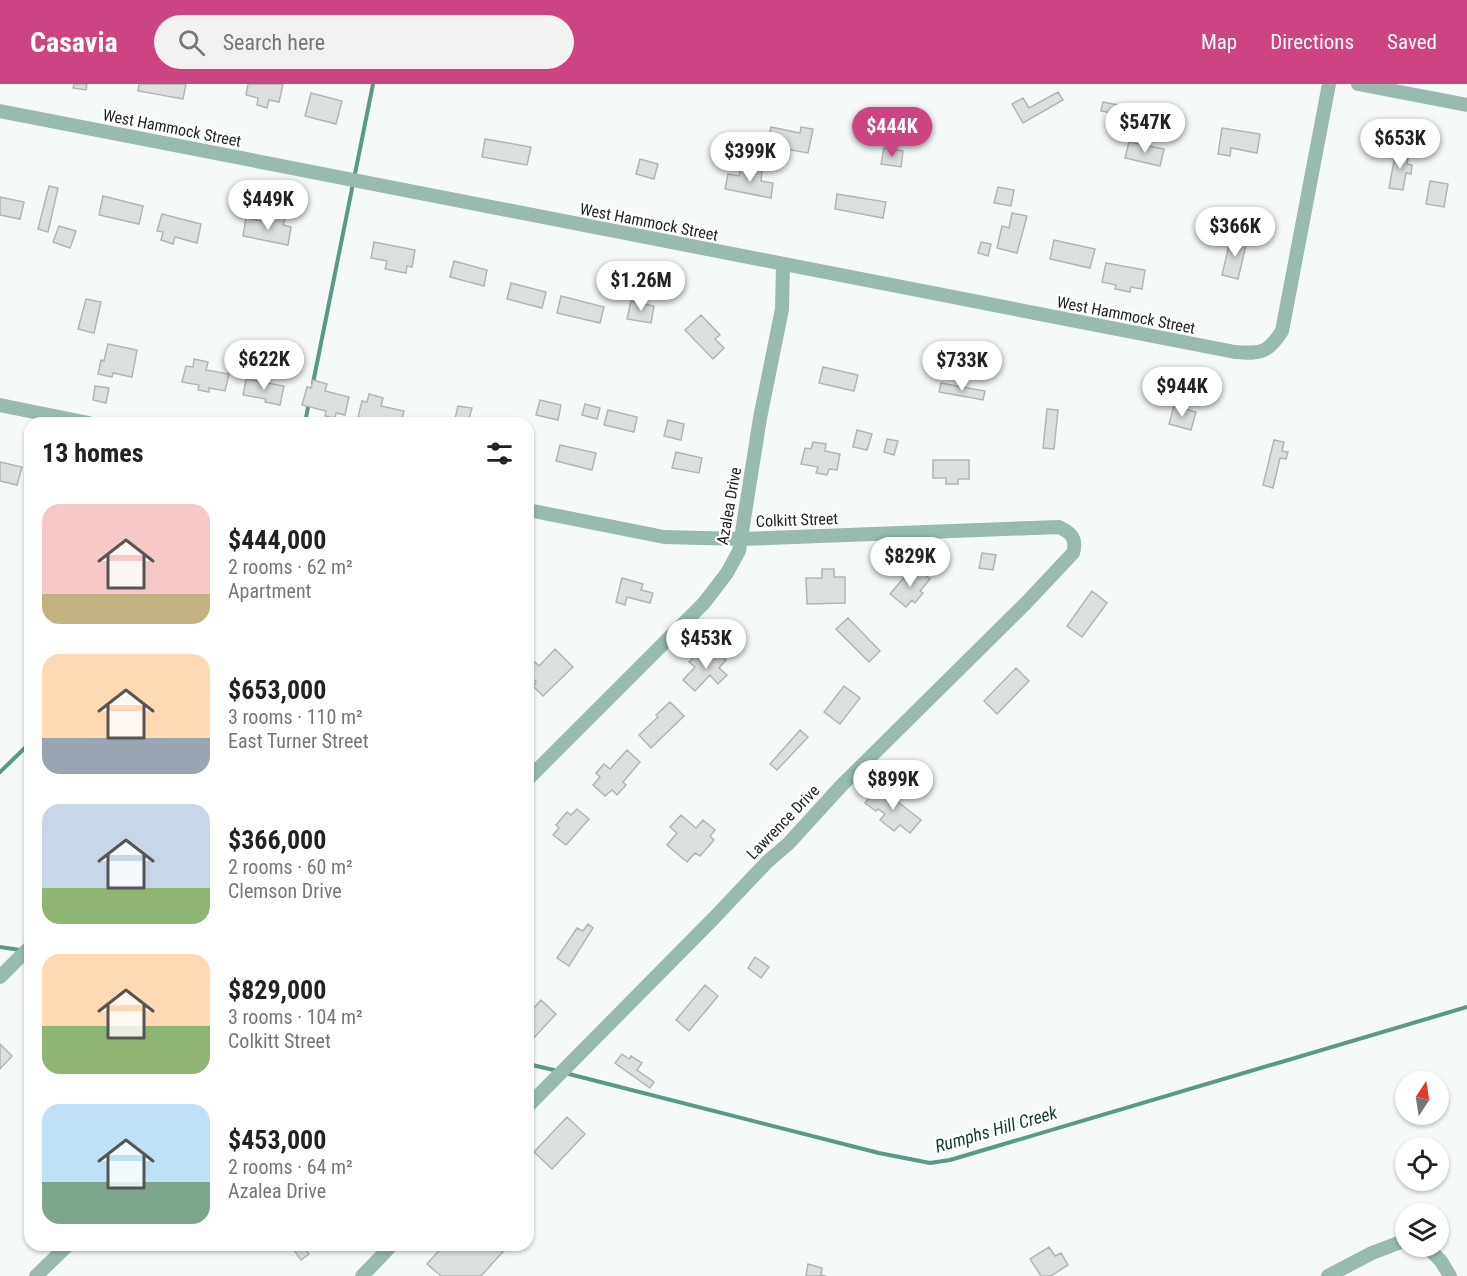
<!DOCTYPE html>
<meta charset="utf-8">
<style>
:root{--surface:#fff;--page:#f2f2f2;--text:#222;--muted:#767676;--accent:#cc4482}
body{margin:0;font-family:"Roboto Condensed",sans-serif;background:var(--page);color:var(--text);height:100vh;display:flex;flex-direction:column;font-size:22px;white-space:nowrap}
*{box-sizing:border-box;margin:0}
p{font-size:20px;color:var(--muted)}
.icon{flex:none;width:33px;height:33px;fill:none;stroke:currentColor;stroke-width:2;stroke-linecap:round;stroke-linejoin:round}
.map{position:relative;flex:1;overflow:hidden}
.side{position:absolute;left:24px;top:333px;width:510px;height:834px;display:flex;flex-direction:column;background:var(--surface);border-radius:18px;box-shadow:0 2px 4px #0004}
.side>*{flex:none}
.needle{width:39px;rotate:12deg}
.fabs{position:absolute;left:1395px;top:987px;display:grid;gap:12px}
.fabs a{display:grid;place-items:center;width:54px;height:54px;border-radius:50%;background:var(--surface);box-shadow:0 2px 4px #0004;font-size:30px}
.price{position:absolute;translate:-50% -51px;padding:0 14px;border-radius:21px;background:#fff;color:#222;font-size:20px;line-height:39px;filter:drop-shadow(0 2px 3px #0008)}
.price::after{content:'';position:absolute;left:50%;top:36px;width:18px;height:14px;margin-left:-9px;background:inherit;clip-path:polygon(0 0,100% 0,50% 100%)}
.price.current{background:var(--accent);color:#fff}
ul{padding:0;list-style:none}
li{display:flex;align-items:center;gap:18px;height:150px;padding:0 18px}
li span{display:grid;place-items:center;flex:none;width:168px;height:120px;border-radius:18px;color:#555}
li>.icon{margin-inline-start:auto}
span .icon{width:72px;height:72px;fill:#fffc;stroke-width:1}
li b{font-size:26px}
h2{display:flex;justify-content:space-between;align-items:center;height:72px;padding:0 18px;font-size:26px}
header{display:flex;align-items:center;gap:36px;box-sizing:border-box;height:84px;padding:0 30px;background:var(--accent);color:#fff}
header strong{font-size:28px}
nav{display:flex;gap:33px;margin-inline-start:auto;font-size:21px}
.search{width:420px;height:54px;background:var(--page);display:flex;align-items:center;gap:15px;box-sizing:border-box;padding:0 21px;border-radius:33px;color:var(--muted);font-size:22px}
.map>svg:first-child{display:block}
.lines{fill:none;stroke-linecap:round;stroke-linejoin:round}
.stream{stroke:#5c9889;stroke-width:4}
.building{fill:#dbe0df;stroke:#b1b6b4;stroke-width:1.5}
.minor{stroke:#98bab1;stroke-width:14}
.labels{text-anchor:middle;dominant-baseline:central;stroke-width:4.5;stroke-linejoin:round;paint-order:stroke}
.street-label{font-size:16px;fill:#1e201f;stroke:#fff}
.water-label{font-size:18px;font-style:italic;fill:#133b32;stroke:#fff}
</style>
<header>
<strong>Casavia</strong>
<div class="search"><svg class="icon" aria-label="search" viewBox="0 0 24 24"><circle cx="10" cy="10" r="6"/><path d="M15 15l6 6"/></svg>Search here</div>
<nav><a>Map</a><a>Directions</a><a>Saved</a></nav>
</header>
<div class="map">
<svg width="1467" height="1192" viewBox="0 0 1467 1192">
<rect width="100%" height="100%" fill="#f5faf8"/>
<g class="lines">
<!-- stream -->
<path class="stream" d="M313,299L373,0
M305,339L309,318
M0,688L30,659
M0,863L20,866
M528,980L558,987
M565,989L879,1069L930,1079L950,1076L1467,923"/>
</g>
<!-- building -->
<path class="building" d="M74,0H87L86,6L73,4Z
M139,0H186L183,15L138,7Z
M248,0H283L279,18L269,16L267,24L257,21L258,14L246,11Z
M1058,8L1063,16L1023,39L1012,20L1023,14L1029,24Z
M311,9L342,17L336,40L305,32Z
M1103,18L1145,26L1143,35L1101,27Z
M771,43L800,49L801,43L813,45L808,69L767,62Z
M1222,44L1260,50L1257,69L1231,64L1230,72L1218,70Z
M485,55L531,63L527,81L482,73Z
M1129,58L1164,65L1160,82L1125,74Z
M884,64L903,67L901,83L881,80Z
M1396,66L1409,68L1407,80L1412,81L1411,90L1406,89L1403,106L1389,104Z
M640,75L658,80L654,95L636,90Z
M741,83L762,87L761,97L773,99L771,114L725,105L728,90L739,92Z
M1430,97L1448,100L1444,123L1426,120Z
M49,102L58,104L48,148L38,145Z
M998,103L1014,106L1011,122L994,119Z
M837,110L886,118L883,134L835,125Z
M103,112L143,122L139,140L99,131Z
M0,113L24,118L20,135L0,131Z
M1012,129L1027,132L1017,169L997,164L1002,142L1009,144Z
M162,130L201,140L197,159L175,153L173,160L161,156L163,148L157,147Z
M274,133L285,135L283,141L291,143L288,161L243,152L246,134L272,139Z
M59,142L76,147L70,164L53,158Z
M1231,153L1247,157L1238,195L1222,191Z
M1054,156L1095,165L1090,184L1050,175Z
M374,158L415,166L412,183L407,182L406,189L385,185L387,177L371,174Z
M981,158L991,160L988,172L978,169Z
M454,177L487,186L484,202L450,193Z
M1106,179L1145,186L1142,205L1131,203L1130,208L1115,205L1116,201L1102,198Z
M511,199L546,208L542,224L507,215Z
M561,212L604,223L600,239L557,229Z
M86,215L101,218L94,249L78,245Z
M631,217L654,222L651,239L627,235Z
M701,231L720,251L715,255L724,264L713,275L685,246Z
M108,260L137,266L132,293L113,289L112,293L98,290L101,276L104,277Z
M194,275L208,278L206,286L229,290L225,307L209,304V308L198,306L199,301L182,298L186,282L193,283Z
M823,283L858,291L854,307L819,299Z
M246,295L284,302L280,321L265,318L266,315L243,311Z
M313,296L327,300L325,307L349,313L345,331L336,329L335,334L325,332L326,327L302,321L307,303L311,304Z
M941,299L985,307L983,316L939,308Z
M95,302L109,304L106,319L93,316Z
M369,310L383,314L381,322L404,327L401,339H374V337L358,333L362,317L367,318Z
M540,316L561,321L558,336L536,331Z
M585,320L600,324L597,335L582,331Z
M458,322L472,324L469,335L489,339H454Z
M1174,322L1196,328L1191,346L1169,340Z
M1047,325L1058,326L1054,365L1043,364Z
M608,326L637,333L634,348L604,341Z
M668,336L684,340L681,356L664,352Z
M857,346L872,350L867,366L853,363Z
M887,355L898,357L894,371L884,368Z
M1274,356L1284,358L1282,367L1288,368L1286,375L1280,374L1273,404L1263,401Z
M813,358L826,360L825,367L840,370L837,386L829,385L827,391L816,389L818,383L801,380L805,364L811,365Z
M560,361L596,369L592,386L556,377Z
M676,368L702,374L699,389L672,384Z
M933,376H969V395H958V400H946V394H933Z
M0,378L22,383L17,401L0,397Z
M982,469L996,471L993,486L979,484Z
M917,484L930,495L920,507L923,509L915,519L912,516L906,523L890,510L907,490L910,492Z
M822,485H834V493H845V519L807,520L806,494H822Z
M622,494L643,500L641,506L653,509L650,519L627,513L625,521L616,518Z
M1092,507L1107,519L1082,553L1067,542Z
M848,534L880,567L869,578L836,545Z
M555,565L573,583L543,612L533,602L536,598L528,589V584L535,578L539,582Z
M713,565L726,576L719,584L727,591L718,600L710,591L695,607L683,596L695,583L689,578L697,570L703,576Z
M1016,584L1029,597L997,630L984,617Z
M844,602L860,614L840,640L824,628Z
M670,618L684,632L651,664L639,651L658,633L656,631Z
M800,646L808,653L777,686L770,680Z
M627,666L640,678L623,698L626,701L617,711L612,706L605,712L593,701L600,693L596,689L604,680L610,685Z
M879,703L921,736L910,749L900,741L894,747L880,736L885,730L878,725L876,727L865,719Z
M577,725L589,735L566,761L553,751L559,744L556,741L567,728L571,731Z
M681,731L696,744L703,736L715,746L710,752L714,756L700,772L695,769L687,778L667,761L677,749L670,743Z
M588,840L593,844L569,882L557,874L577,844L583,847Z
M755,873L769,883L761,894L748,884Z
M705,901L718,912L689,947L676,936Z
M541,916L556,930L531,957L528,954V930Z
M0,960L12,972L0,985Z
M622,970L629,975L631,972L642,979L637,986L654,998L650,1004L615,979Z
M567,1033L585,1050L552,1085L534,1068Z
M290,1161H302L309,1170L301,1176Z
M444,1161H509L481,1192H441L427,1180Z
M1049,1163L1055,1172L1061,1169L1068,1181L1051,1192H1041L1030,1175Z
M808,1180L822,1184L821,1191L826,1192H806Z"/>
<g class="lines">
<!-- minor -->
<path class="minor" d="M1358,0L1467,21
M0,27L1235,268C1261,270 1268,269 1282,247L1329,0
M0,321L89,339
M528,426L664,453L741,455L1059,443C1072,449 1077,455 1073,469L1026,519L841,702L788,760L767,778L714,834L528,1022
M528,695L704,519L727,489L739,467L760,334L782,225L783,181
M0,893L30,863
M1426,1162L1441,1177L1450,1192
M36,1192L68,1161
M362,1192L392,1161
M1328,1192L1372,1169L1406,1156"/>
</g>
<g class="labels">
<!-- street labels -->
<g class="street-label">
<text transform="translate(172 44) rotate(11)">West Hammock Street</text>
<text transform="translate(649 138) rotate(11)">West Hammock Street</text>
<text transform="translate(1126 231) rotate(11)">West Hammock Street</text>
<text transform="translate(729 422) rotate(-80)">Azalea Drive</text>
<text transform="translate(797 436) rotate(-2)">Colkitt Street</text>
<text transform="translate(783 738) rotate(-46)">Lawrence Drive</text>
</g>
<!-- water labels -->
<g class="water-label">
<text transform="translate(996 1045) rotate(-16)">Rumphs Hill Creek</text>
</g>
</g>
</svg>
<div class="fabs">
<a><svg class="needle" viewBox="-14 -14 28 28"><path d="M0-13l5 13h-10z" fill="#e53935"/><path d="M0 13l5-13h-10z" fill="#767676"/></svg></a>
<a><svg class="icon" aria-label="locate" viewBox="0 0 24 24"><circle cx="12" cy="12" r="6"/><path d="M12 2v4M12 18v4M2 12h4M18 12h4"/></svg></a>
<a><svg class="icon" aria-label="layers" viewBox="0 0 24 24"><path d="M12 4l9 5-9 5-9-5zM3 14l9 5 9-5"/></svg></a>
</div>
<b class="price" style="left:1145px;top:70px">$547K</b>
<b class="price current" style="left:892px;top:74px">$444K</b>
<b class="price" style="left:1400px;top:86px">$653K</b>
<b class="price" style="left:750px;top:99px">$399K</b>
<b class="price" style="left:268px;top:147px">$449K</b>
<b class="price" style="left:1235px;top:174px">$366K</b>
<b class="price" style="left:641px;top:228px">$1.26M</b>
<b class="price" style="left:264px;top:307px">$622K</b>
<b class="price" style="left:962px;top:308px">$733K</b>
<b class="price" style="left:1182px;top:334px">$944K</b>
<b class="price" style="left:910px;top:504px">$829K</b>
<b class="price" style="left:706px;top:586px">$453K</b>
<b class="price" style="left:893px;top:727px">$899K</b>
<section class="side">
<h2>13 homes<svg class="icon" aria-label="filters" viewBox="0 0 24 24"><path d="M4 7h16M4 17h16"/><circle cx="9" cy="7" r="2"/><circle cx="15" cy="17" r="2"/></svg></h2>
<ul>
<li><span style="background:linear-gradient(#f6c9c9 75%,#c2b280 0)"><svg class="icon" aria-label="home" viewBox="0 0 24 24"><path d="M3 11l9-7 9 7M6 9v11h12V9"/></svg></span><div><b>$444,000</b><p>2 rooms · 62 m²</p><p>Apartment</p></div></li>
<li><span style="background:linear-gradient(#ffd9b3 70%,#9aa5b1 0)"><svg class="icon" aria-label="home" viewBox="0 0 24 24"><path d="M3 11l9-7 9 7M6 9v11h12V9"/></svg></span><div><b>$653,000</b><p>3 rooms · 110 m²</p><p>East Turner Street</p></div></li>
<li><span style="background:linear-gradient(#c9d6e8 70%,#8fb573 0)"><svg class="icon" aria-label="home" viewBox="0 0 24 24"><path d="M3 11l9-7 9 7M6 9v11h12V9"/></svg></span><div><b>$366,000</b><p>2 rooms · 60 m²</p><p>Clemson Drive</p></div></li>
<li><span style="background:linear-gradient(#ffd9b3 60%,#8fb573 0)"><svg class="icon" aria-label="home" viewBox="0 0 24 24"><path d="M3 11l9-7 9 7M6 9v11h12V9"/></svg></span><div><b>$829,000</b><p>3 rooms · 104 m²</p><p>Colkitt Street</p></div></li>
<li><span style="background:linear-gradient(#bfe0f5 65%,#7fa58c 0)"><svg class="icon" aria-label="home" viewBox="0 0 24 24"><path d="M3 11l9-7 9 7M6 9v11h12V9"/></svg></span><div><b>$453,000</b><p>2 rooms · 64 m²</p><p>Azalea Drive</p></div></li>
</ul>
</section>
</div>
